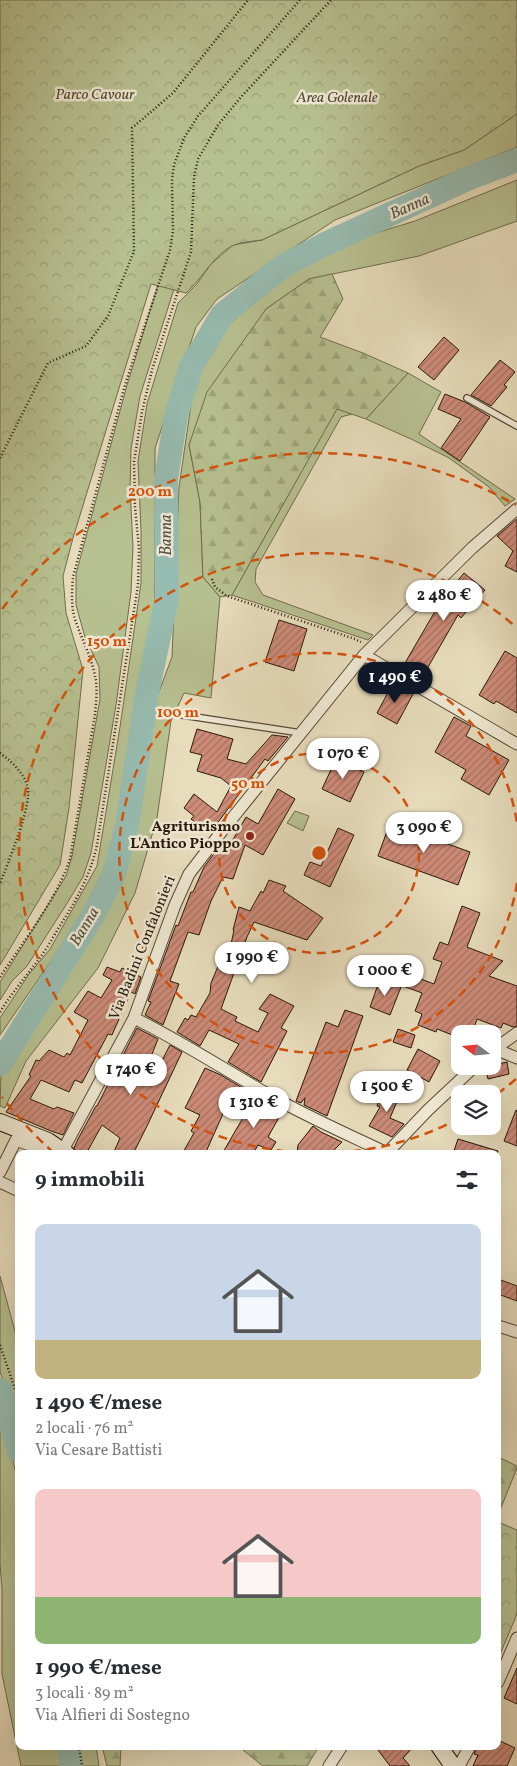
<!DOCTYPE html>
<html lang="it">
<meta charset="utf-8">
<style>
:root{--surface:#fff;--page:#f7f7f7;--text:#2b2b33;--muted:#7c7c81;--accent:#111827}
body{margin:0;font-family:Vollkorn,serif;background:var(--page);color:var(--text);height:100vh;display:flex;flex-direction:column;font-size:19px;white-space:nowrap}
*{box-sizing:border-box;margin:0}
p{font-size:16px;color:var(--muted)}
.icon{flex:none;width:28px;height:28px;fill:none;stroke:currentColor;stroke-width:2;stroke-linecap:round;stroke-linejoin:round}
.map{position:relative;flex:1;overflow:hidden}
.panel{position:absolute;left:15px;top:1150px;width:486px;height:600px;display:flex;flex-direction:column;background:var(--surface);border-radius:10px;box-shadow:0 5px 20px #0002}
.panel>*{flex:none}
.needle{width:32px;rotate:286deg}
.tools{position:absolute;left:451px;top:1025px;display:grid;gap:10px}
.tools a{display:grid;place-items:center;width:50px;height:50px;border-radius:10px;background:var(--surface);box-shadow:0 5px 20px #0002;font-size:25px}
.price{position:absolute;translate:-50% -42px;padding:0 11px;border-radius:18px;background:#fff;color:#222;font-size:16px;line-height:32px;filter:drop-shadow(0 1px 2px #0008)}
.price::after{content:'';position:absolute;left:50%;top:30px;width:15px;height:11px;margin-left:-8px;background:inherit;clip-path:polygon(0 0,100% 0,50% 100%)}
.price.active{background:var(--accent);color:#fff}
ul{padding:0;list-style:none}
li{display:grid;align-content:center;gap:10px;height:265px;padding:0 20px}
li span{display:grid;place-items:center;height:155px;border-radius:10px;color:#555}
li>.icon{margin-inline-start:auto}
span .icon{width:90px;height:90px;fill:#fffc;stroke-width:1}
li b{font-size:21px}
h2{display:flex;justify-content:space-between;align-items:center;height:60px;padding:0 20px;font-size:21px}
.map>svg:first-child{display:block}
.green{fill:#b7c090;stroke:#706c4e}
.forest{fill:url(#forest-firs);stroke:#706c4e}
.park{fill:url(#park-crowns);stroke:#706c4e}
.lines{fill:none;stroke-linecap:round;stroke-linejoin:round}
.river{stroke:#97bcb1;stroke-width:24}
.building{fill:url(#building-hatch);stroke:#29180c}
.lane-casing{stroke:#584938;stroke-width:8}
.street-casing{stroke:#584938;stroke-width:13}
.secondary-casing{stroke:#29180c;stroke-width:18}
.path{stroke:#29180c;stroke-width:2.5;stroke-dasharray:1 2.5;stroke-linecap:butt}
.lane{stroke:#efe8d3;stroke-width:5.5}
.street{stroke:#efe8d3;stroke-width:11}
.secondary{stroke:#efe8d3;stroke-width:16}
.ring{fill:none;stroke:#d5520c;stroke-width:2.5;stroke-dasharray:9 6}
.poi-dot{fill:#8f2418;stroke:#efe8d3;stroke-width:2}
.labels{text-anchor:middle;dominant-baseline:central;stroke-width:5;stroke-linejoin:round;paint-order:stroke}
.park-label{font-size:15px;font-style:italic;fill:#544a34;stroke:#efe8d3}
.poi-label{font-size:15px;font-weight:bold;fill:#29180c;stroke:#efe8d3;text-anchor:end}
.street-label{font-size:15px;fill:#29180c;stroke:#efe8d3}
.water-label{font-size:16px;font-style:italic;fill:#505146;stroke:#efe8d3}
.centre{fill:#d5520c;stroke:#efe8d3;stroke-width:2.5}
.ring-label{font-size:15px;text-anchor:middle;font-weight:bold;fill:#d5520c;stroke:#efe8d3;stroke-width:5;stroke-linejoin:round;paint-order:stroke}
</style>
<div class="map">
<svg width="517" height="1766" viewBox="0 0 517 1766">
<defs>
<pattern id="forest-firs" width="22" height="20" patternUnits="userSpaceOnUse" patternTransform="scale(1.25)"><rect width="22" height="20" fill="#b7c090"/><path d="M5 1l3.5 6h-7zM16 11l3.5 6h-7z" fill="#9da47b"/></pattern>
<pattern id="park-crowns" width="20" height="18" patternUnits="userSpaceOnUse" patternTransform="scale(1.25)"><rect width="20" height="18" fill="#b7c090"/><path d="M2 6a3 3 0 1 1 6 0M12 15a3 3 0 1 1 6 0" fill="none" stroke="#9da47b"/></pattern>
<pattern id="building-hatch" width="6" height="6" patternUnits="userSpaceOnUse" patternTransform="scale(1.25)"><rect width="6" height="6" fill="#cd8b78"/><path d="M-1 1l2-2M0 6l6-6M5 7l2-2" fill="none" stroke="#a67161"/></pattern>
</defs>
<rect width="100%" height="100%" fill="#e7dcbc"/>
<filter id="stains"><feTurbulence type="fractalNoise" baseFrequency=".004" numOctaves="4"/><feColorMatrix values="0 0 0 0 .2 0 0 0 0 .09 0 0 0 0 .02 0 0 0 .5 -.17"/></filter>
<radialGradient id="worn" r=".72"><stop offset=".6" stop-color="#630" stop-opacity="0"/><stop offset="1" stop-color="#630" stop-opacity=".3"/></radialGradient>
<!-- green -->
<path class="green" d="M517,114V147L335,220L217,299L196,327L155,448V618L112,854L75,926L0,1035V1018L29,974L50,949L97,866L120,727L141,583V531L138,461L147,404L178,303L196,285L211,264L233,245L262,240L419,166L464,150Z
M517,180V221L419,256L309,279L266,309L189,445L200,502L203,577L220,597L211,698L184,693L171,721L157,818L135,893L98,968L26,1061L5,1108L0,1106L1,1073L33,1018L101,919L134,836L150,716L172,657L179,487L195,377L223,329L290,274L340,244L415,221Z
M158,285L174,289L140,396L131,449L130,490L133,546L131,592L116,705L91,853L83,877L66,905L27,966L12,981L0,1000V982L66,876L72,856L100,699L99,667L85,637L76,605V574L127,385Z
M408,373L441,392L419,434L515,499L505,506L489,487L449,458L411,439L366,419Z
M337,408L352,414L341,417L256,569L255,582L263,595L373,635L368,640L232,595Z
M295,811L309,816L303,831L287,823Z
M0,1276L19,1346V1434L0,1371Z
M0,1408L19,1486V1746H59L63,1766H21L2,1674V1589L0,1564Z
M76,1746H96L99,1766H79Z"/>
<!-- forest -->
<path class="forest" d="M332,274L343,299L320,337L363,353L408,373L366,419L337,409L232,595L220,597L203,577L200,502L189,445L207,392L266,309L309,279Z
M498,1457L517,1466V1468L498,1515Z
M102,1746H121L120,1766H107Z
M238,1746H319L307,1766H263Z"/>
<!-- park -->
<path class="park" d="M0,0H517V114L464,150L419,166L262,240C253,241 242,242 234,245C215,253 202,279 186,293L151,284L73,538L63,576L66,613L83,670L69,808L60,865L0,965Z
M498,1522L517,1530V1614L498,1659Z"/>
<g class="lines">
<!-- river -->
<path class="river" d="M0,1064L92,917L113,877L127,826L147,693L167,598L166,479L176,416L191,367L222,315L283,266L323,245L467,179L517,160
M0,1390L19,1451
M69,1746L71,1766"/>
</g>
<!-- building -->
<path class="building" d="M444,337L459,350L434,380L418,367Z
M500,360L515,372L504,385L507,387L491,406L471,395Z
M445,394L465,402L490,417L460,461L441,448L461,419L438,409Z
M517,519V572L505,566L513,551L497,536Z
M464,573L485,590L461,618L458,615L424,674L405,663L441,601Z
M279,620L307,629L294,671L265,662Z
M505,651L517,658V713L496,701L494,704L479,695Z
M393,683L413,694L397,724L377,713Z
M454,717L471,726L466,736L509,760L489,795L461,779L466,770L435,752Z
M197,729L233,739L227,759L246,764L272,735L288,737L268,761L265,759L210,833L191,819L194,816L184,808L194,794L217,812L231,786L221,778L197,771L202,755L190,752Z
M336,759L364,772L350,802L322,789Z
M278,789L295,799L263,855L245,845L233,879L223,877L211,901L199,935L188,932L170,981L179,984L163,1025L145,1015L151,1002L148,1001L176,925L178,926L191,892H193L204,867L219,847L227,850L246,817L258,824Z
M390,823L470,852L458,885L378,856Z
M338,828L354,835L330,887L304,875L310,862L321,866Z
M269,880L286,886L283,891L323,918L307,940L254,922L247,937L221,1009L237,1017L235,1021L258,1032L268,1013L259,1009L270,994L294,1006L281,1028L287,1031L261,1082L228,1062L239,1044L209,1030L200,1046L177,1032L185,1018L188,1020L191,1015L196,1017L210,993L211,983L224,952L229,954L234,930H233L239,907L250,911L261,891L263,893Z
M462,906L480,913L467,947L503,961L489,976L517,986V1026L513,1027L503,1023L501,1028L477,1019L472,1034H460V1038L437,1029L436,1032L418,1025L422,1014L415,1011L422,993L403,986L408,974L434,984L442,962L433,959L440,942L448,945Z
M107,967L120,972L122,968L141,977L135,994L131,992L112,1035L108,1034L82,1083L75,1080L69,1092L41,1080L30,1099L54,1109L57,1107L74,1113L63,1135L51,1131L6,1112L31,1076L29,1075L36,1060L39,1061L49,1050L64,1057L67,1053L70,1055L88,1020L74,1012L88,991L101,998L112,980L103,975Z
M380,979L401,987L390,1015L370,1007Z
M345,1010L363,1016L327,1116L304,1105L305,1098L301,1103L296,1101L326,1022L338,1027Z
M137,1028L158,1039L148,1064L158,1068L170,1045L182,1052L147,1126L133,1154H113L120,1138L102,1125L86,1154H77L74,1148L78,1139L96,1106H97Z
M398,1029L415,1035L411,1048L393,1042Z
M418,1049L440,1061L429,1082L407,1070Z
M507,1062L509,1074L488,1079L485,1067Z
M205,1068L221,1075L254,1095L249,1105L231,1096L205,1154H182L194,1133L191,1131L200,1115L185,1108Z
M385,1085L401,1092L390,1118L404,1124L392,1137L369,1126L380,1107L377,1106Z
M255,1097L282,1112L268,1137L276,1142L271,1150L258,1145L253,1154H222Z
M516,1110L517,1111V1146L504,1141Z
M313,1126L321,1132L342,1142L330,1154H297L298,1145Z
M458,1139L498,1151L497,1154H453Z
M498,1279L517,1286V1301L498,1294Z
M517,1668V1704L504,1698Z
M498,1740L515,1748L507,1766H473L478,1755L474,1754L477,1746H498Z
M375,1746H414L403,1758L410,1766H390Z"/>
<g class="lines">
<!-- lane casing -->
<g class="lane-casing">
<path id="lane" d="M467,398L517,426
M182,715L301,733"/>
</g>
<!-- street casing -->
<g class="street-casing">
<path id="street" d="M364,655L517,744
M134,1018C185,1043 231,1074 280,1101C315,1120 351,1136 387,1153
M495,1049L517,1058
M492,1051L517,1033
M63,1150L134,1018L175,905L189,874L222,831L364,655L472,548L517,509
M386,1154L428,1110L475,1066
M0,1172L16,1140L46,1151L45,1154
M0,1182L19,1191
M498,1326L517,1332
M498,1682L517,1638
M329,1766L342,1746
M459,1766L470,1746"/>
</g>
<!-- secondary casing -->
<g class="secondary-casing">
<path id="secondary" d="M0,1122L48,1141L67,1154
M439,1746L453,1766"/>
</g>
<!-- path -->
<path class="path" d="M0,458L48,363L86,346L108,316L134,251L132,128L173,93L248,0
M212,579L215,587L227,596L355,639L361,642
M0,753C11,761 23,772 27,785C34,803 7,864 0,884
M0,977C25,939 55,902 70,859L95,715C96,702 98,688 95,676C91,655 80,636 74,616C71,603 72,590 73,577L125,385L170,250L173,231L172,181L174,165L184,138L198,116L300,0
M0,1012C12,993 26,976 39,959C46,950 52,939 58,929C75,902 90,877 97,845L138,585L139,548L135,507L134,462L142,412L152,370L191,252L194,177L198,159L218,125L241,97L331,0
M0,1345L19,1401
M79,1746L82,1766"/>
<!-- lane -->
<use href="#lane" class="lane"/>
<!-- street -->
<use href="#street" class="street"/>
<!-- secondary -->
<use href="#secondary" class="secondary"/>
</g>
<!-- distance rings -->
<g class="ring">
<circle cx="319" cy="853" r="100"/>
<path d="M517 883A200 200 0 1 1 517 823"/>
<path d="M516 1079A300 300 0 0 1 493 1097M460 1118A300 300 0 1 1 516 627"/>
<path d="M54 1153A400 400 0 0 1 2 1097M2 609A400 400 0 0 1 516 505"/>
</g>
<!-- markers -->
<circle class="poi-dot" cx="250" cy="836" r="5"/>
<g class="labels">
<!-- park labels -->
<g class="park-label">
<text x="95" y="95">Parco Cavour</text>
<text x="337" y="98">Area Golenale</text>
</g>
<!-- poi labels -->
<g class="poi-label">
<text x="240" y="827">Agriturismo<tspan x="240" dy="17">L'Antico Pioppo</tspan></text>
</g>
<!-- street labels -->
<g class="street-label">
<text transform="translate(143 948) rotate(-68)">Via Badini Confalonieri</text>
</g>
<!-- water labels -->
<g class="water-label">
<text transform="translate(410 207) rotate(-24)">Banna</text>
<text transform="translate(167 535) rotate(-90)">Banna</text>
<text transform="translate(85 927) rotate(-59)">Banna</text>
</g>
</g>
<circle cx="319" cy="853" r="8" class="centre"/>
<g class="ring-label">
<text x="150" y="496">200 m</text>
<text x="107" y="646">150 m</text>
<text x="178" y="717">100 m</text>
<text x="248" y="788">50 m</text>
</g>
<rect width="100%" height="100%" filter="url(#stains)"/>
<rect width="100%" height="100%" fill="url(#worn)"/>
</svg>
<div class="tools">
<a><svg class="needle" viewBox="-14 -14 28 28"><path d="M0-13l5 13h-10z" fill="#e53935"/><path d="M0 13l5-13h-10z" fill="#7c7c81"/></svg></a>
<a><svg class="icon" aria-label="layers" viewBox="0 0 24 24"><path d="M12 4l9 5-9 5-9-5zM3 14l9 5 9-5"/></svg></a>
</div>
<b class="price" style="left:444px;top:622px">2 480 €</b>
<b class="price active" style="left:395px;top:704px">1 490 €</b>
<b class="price" style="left:343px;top:780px">1 070 €</b>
<b class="price" style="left:424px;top:854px">3 090 €</b>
<b class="price" style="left:252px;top:984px">1 990 €</b>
<b class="price" style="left:385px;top:997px">1 000 €</b>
<b class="price" style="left:131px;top:1096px">1 740 €</b>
<b class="price" style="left:387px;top:1113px">1 500 €</b>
<b class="price" style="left:254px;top:1129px">1 310 €</b>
<section class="panel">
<h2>9 immobili<svg class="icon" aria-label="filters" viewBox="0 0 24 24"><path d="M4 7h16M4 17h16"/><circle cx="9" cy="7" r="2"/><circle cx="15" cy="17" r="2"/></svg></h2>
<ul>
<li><span style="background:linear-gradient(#c9d6e8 75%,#c2b280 0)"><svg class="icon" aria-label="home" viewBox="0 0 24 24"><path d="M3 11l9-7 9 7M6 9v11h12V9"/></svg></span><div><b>1 490 €/mese</b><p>2 locali · 76 m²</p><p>Via Cesare Battisti</p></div></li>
<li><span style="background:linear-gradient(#f6c9c9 70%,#8fb573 0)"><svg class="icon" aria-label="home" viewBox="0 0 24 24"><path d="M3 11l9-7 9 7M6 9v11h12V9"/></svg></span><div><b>1 990 €/mese</b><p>3 locali · 89 m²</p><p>Via Alfieri di Sostegno</p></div></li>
</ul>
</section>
</div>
